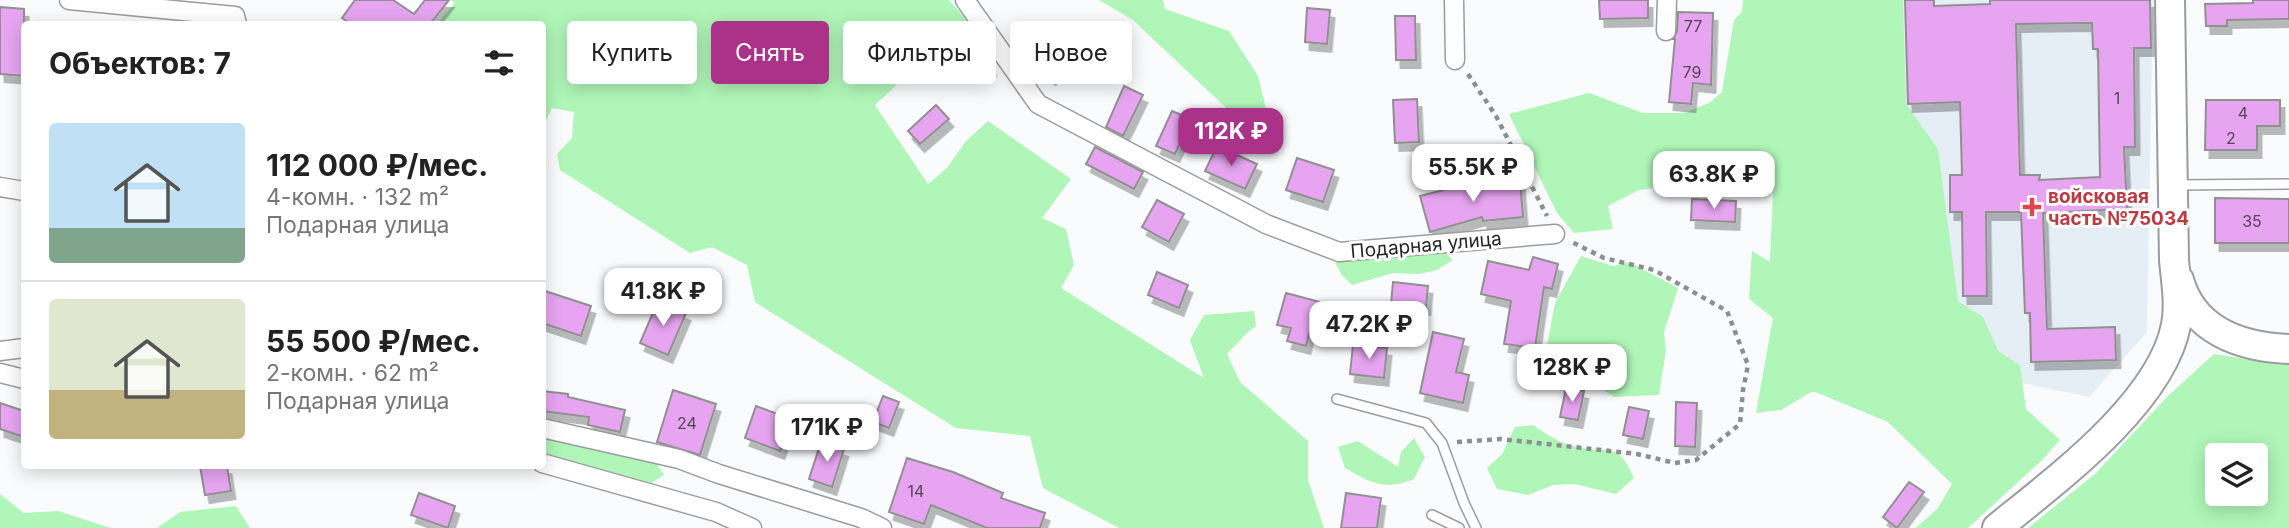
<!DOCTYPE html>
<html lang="ru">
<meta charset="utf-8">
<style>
:root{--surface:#fff;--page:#f6f6f6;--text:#222;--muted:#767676;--line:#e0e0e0;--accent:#aa3288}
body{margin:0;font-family:Inter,sans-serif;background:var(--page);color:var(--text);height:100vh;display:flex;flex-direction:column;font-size:26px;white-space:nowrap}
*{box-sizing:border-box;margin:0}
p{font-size:23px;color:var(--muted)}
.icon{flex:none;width:38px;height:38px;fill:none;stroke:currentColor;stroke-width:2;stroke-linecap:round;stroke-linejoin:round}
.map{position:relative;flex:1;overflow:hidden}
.drawer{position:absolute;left:21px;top:21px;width:525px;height:448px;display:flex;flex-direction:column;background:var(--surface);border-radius:7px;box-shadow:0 4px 18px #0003}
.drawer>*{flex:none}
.hud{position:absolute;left:567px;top:21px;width:665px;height:63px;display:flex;gap:14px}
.controls{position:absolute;left:2205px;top:443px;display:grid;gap:14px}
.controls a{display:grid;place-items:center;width:63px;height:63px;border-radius:7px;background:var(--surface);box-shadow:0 4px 18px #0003;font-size:35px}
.price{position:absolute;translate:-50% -60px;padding:0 16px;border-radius:14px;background:#fff;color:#222;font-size:23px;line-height:46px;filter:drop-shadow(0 2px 4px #0008)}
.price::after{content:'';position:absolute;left:50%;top:42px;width:21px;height:16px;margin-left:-10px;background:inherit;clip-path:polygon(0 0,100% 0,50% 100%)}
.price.active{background:var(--accent);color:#fff}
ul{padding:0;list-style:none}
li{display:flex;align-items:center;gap:21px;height:175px;padding:0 28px}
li+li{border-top:2px solid var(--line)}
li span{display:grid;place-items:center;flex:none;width:196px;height:140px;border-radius:7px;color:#555}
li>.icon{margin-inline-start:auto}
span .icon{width:84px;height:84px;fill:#fffc;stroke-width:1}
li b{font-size:30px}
h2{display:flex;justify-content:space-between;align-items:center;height:84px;padding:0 28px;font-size:30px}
.pill{padding:0 24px;border-radius:7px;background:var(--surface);box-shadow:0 4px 18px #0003;font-size:24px;line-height:63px}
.pill.active{background:var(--accent);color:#fff}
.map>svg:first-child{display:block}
</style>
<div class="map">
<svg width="2289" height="528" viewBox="0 0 2289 528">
<defs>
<filter id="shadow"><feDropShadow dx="4.5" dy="8" stdDeviation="0" flood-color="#0004"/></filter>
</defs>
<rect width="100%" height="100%" fill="#fafbfd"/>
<!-- built -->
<path fill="#e6eef5" d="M1900 0H2153L2147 332 2089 397 1950 368 1904 109Z"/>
<!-- green -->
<path fill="#b0f6b8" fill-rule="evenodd" d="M451 0H949L972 26 998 77H965L920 63 875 105 928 184 947 168 966 141 988 121 1071 179 1042 218 1066 229 1074 265 1061 288 1204 378 1190 340 1204 315 1254 311 1256 326 1248 332 1227 354 1240 382 1308 441V480L1324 528H1119L1043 488 1030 436 956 428 755 302 747 265 712 247 690 253 560 170 557 154 572 138 574 112 552 108 543 127 542 24H437L455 3Z
M1099 0H1163L1165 9 1229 31 1258 76 1269 121H1240L1133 20Z
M1743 0H1903L1906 104 1938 149 1958 301 1983 317 1998 351 2020 365 2026 409 2060 440 2042 460 1968 528H1916L1938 508 1952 484 1888 422 1813 391 1781 410 1756 413 1773 318 1749 299 1752 251 1770 262 1774 169 1757 176 1639 190 1608 206 1613 229 1574 233 1557 213 1509 114 1589 93 1643 113H1684L1709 103 1722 92 1734 20 1742 12Z
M1445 252 1453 260 1437 270 1419 274 1393 273 1352 285 1342 275 1335 263 1356 255 1377 258 1402 257Z
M1581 256 1613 266 1629 262 1678 288 1664 332 1666 350 1659 395 1614 397 1591 382 1555 376 1527 381V364L1546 351 1555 303Z
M2214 354 2265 362H2289V528H2028L2095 474 2167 397ZM2217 455H2256V494H2217Z
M1533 425C1547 435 1560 443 1577 447 1609 454 1618 440 1634 478L1616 494 1575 484 1553 485 1528 495 1497 489 1487 468 1502 454 1515 427Z
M542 434 657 464 664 475 651 483 543 453Z
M1414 438 1425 457 1414 479C1385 491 1371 483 1345 468L1338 447 1358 441 1398 467 1401 452Z
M0 494 24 513 58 511 111 528H0Z
M236 506 250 528H157L180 512Z"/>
<!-- building -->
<path fill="#e7a5f1" stroke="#919091" stroke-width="2" fill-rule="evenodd" filter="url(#shadow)" d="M355 0H393L414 14 425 0H449L430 24H351L342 18Z
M1599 0H1648V18L1600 19Z
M1905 0H1934V6L1990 4V0H2150L2151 48H2134L2135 147H2124L2127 209 2043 213 2047 329 2115 327 2116 360 2031 362 2030 313H2025L2021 212H1986L1987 296H1963L1962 212H1950V175H1962L1960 102 1908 104ZM2092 23 2093 49H2098L2100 177 2039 180 2040 175H2020L2016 24Z
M2253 0H2289V19L2227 20V26H2206L2205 4 2253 3Z
M0 7 24 9V76L0 74Z
M1307 8 1330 10 1327 44 1305 42Z
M1678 12 1713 13 1711 85 1693 83 1691 104 1669 102 1675 39H1673L1677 31Z
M1395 16H1415L1416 60H1396Z
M1032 37 1063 60 1051 77 1020 53Z
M1124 86 1143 95 1123 136 1106 127Z
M1417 99 1419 142 1395 143 1393 100Z
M2206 100H2280V126H2257V150H2205Z
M936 105 949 119 920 144 908 131Z
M1172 111 1191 119 1175 154 1156 146Z
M1217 146 1257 164 1245 189 1205 171Z
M1095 147 1143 172 1134 189 1086 164Z
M1297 158 1334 170 1323 202 1286 190Z
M1520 179 1523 217 1483 221 1482 217 1430 232 1420 196 1463 185Z
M2215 198 2289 199V243H2215Z
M1692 199 1736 201 1735 222 1691 220Z
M1157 200 1184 214 1169 242 1142 227Z
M1533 257 1558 264 1552 289 1544 287 1535 348 1504 344 1511 301 1481 294 1488 261 1529 270Z
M1157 272 1188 285 1179 308 1148 295Z
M1393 282 1428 286 1426 307 1391 304Z
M542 290 591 306 581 336 542 323Z
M1286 293 1331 305 1322 337 1309 333 1306 346 1287 341 1291 328 1277 325Z
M658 301 686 313 668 355 640 343Z
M1433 332 1464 339 1456 372 1469 375 1463 403 1420 393Z
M1353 345 1387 348 1384 378 1350 374Z
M1566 388 1584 391 1578 420 1560 417Z
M673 390 716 404 700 455 657 442Z
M542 391 568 394V397L625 410 620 432 588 425 589 417 542 411Z
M883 396 899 402 889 428 873 422Z
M1676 402 1697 403 1695 447 1675 446Z
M0 403 24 411V437L0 429Z
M756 406 791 419 780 451 745 438Z
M1629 407 1649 411 1643 439 1623 435Z
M821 442 844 449 832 487 809 479Z
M907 458 953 472 1003 493 1001 498 1045 513 1040 528H987L931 505 924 524 889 512Z
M200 466H227L231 491 205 495Z
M1909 482 1924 492 1897 528 1883 517Z
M419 493 455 506 448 528 411 515Z
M1346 493 1381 498 1377 528H1341Z"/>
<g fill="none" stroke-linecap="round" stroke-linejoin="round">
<!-- lane casing -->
<g stroke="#9a9c9d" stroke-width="12">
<path id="lane" d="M2178 185 2289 184
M1337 399 1426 423 1442 443 1464 503 1476 528
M1432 515 1459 528"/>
</g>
<!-- street casing -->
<g stroke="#9a9c9d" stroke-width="21">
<path id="street" d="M69 0 235 16 237 24
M965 0 1038 104 1266 224 1339 252 1555 234
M1454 0 1455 60
M1666 31 1667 0
M0 187 24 191
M0 351 24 348
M0 373 24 379
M542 428 679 459 719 474 861 518 882 528
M542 463 716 512 752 528"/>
</g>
<!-- primary casing -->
<g stroke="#9a9c9d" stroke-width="32">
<path id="primary" d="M2179 280C2193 331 2241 347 2289 349
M1997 528C2056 480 2161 403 2176 325 2180 304 2176 282 2174 260L2170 0"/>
</g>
<!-- path -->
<path stroke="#8d8e8f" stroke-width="4.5" stroke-dasharray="5 5" stroke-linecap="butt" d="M1468 74 1496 116 1547 216
M1457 442 1501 439 1637 454 1675 463 1696 460 1740 424 1743 390 1748 365 1727 311 1654 270 1604 258 1570 241"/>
<!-- lane -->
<use href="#lane" stroke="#fff" stroke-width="9"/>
<!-- street -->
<use href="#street" stroke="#fff" stroke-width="18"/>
<!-- primary -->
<use href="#primary" stroke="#fff" stroke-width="28"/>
</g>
<!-- markers -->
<path fill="#e0444e" stroke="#fff" stroke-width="2.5" d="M2028.5 196.5h7v7h7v7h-7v7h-7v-7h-7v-7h7z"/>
<g text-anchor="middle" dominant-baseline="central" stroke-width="6" stroke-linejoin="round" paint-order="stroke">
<!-- number labels -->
<g font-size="16" fill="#554558">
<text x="1693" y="26">77</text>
<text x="1692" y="72">79</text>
<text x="2117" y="98">1</text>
<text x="2243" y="113">4</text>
<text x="2231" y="138">2</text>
<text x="2252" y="221">35</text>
<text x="687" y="423">24</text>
<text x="916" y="491">14</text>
</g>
<!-- health labels -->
<g font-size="19" font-weight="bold" fill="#be3a42" stroke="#fff" text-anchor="start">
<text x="2048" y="196">войсковая<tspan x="2048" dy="22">часть №75034</tspan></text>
</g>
<!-- street labels -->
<g font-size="19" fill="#242525" stroke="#fff">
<text transform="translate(1426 245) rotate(-5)">Подарная улица</text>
</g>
</g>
</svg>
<div class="controls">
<a><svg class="icon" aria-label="layers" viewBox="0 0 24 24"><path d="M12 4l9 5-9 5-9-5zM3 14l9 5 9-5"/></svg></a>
</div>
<b class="price active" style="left:1231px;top:168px">112K ₽</b>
<b class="price" style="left:1473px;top:204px">55.5K ₽</b>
<b class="price" style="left:1714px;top:211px">63.8K ₽</b>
<b class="price" style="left:663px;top:328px">41.8K ₽</b>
<b class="price" style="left:1369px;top:361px">47.2K ₽</b>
<b class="price" style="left:1572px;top:404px">128K ₽</b>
<b class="price" style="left:827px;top:464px">171K ₽</b>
<div class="hud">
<a class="pill">Купить</a>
<a class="pill active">Снять</a>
<a class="pill">Фильтры</a>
<a class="pill">Новое</a>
</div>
<section class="drawer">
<h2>Объектов: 7<svg class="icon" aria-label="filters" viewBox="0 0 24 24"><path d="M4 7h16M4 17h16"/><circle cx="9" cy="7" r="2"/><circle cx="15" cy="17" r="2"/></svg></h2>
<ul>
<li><span style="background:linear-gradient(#bfe0f5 75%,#7fa58c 0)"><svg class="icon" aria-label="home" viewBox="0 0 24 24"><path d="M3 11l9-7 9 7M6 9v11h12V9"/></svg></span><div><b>112 000 ₽/мес.</b><p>4-комн. · 132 m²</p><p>Подарная улица</p></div></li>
<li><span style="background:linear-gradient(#dfe7d0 65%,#c2b280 0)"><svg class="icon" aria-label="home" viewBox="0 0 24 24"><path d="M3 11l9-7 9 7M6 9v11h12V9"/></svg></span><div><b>55 500 ₽/мес.</b><p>2-комн. · 62 m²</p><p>Подарная улица</p></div></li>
</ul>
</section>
</div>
